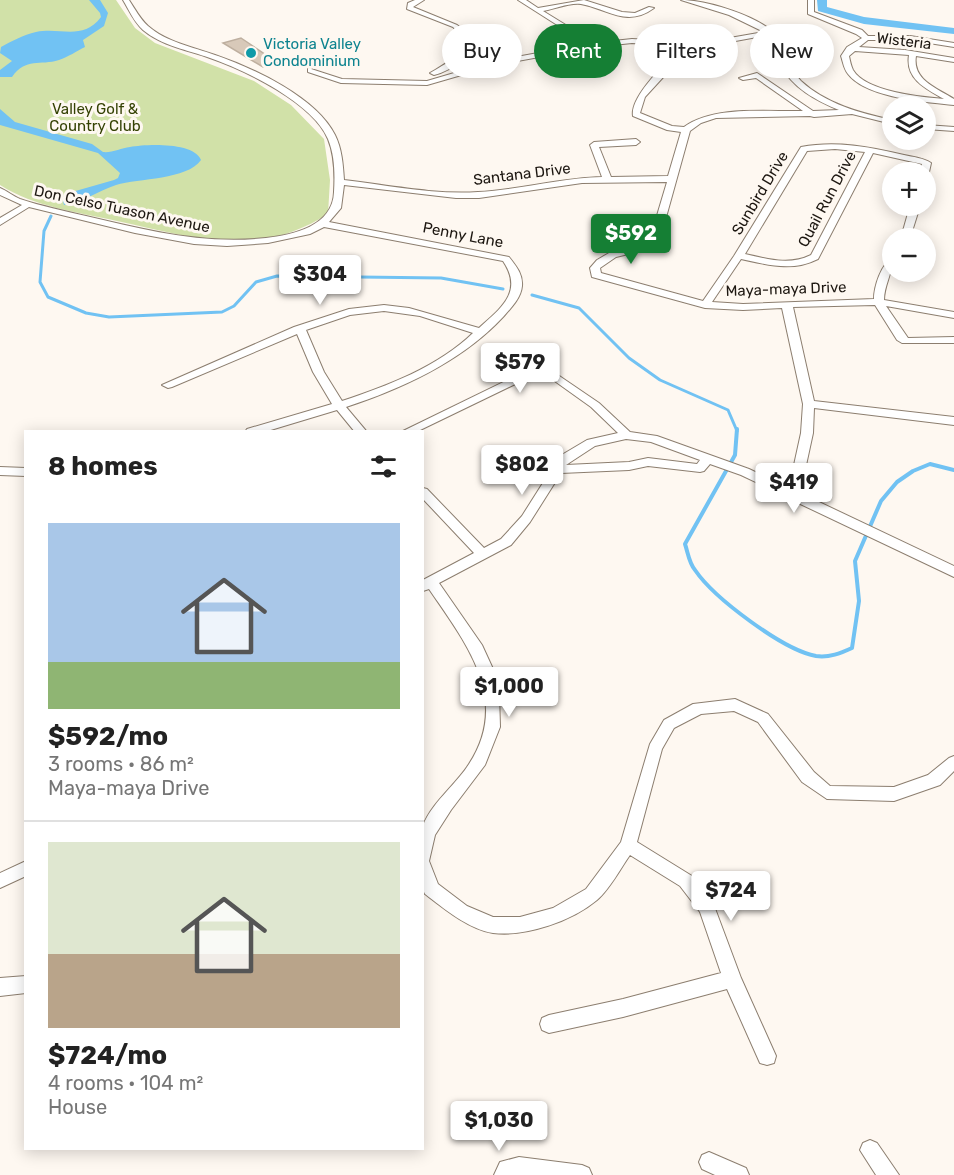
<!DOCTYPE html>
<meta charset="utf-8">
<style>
:root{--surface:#fff;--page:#f2f2f2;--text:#222;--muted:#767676;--line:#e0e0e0;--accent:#157f34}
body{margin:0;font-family:Rubik,sans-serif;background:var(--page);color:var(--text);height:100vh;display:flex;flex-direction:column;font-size:22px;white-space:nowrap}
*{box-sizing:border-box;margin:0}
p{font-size:20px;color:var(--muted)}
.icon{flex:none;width:33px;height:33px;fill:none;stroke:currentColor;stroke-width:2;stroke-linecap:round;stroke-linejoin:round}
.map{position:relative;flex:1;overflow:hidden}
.side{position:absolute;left:24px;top:430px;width:400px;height:720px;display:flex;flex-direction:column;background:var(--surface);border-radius:0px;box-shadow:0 3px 15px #0003}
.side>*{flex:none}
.hud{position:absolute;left:442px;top:24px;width:422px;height:54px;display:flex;gap:12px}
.controls{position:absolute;left:882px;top:96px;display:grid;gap:12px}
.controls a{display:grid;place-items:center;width:54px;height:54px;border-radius:50%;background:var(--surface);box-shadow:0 3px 15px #0003;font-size:30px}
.price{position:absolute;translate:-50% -51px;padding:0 14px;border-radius:6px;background:#fff;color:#222;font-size:20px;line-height:39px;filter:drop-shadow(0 2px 3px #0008)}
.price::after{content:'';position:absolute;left:50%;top:36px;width:18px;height:14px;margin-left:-9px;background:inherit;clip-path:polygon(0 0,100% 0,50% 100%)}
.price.current{background:var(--accent);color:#fff}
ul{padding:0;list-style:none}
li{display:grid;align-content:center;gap:12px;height:318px;padding:0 24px}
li+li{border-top:2px solid var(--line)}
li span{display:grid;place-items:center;height:186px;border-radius:0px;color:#555}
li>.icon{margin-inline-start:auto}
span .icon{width:108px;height:108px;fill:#fffc;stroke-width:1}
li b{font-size:26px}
h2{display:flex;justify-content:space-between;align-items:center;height:72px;padding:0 24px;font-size:26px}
.pill{padding:0 21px;border-radius:27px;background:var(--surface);box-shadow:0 3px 15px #0003;font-size:21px;line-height:54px}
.pill.current{background:var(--accent);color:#fff}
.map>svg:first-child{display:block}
</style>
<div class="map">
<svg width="954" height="1175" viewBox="0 0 954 1175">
<rect width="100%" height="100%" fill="#fef8f1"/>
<!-- green -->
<path fill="#d1e1a8" d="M0 0H116L135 28 155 43 254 81 291 105 324 139 330 180 328 214C304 229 276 240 247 241 203 243 160 230 117 221 77 212 35 207 0 185Z"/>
<!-- water -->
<path fill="#71c2f3" d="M89 0H100L108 13 104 26 83 40 85 47C77 51 68 57 59 60 40 66 26 57 12 77H0V70L12 61 0 53 1 47C12 41 23 35 36 32 61 27 83 41 101 17L100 13Z
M0 109 15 122 92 144 103 152C112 153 121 148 130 147 147 144 194 142 201 160 187 180 139 178 116 185 98 191 83 202 64 205L62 198 65 194 114 180 118 178 120 173 98 153 0 125Z"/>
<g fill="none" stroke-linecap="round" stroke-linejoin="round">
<!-- stream-far1 -->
<path stroke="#71c2f3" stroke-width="3" d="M51 216 44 231 40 282 48 297 86 313 109 317 222 312 234 306 256 282 277 276 441 278 503 289
M532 295 579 308 629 358 660 380 728 410 737 431"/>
<!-- stream -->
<path stroke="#71c2f3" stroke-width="4" d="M737 429 735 455 685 544C688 553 689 563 695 570 714 598 783 650 816 656 829 658 841 653 852 648L859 601 855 561 881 501 897 482 913 471 930 464 954 470"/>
<!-- river -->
<path fill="#71c2f3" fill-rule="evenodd" d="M817 0H827V7L864 17 954 28V34L864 24 818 11Z"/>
</g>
<!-- building -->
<path fill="#d8c9b9" stroke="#beaf9f" stroke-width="1.5" d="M241 38 278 63 263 67 223 43Z"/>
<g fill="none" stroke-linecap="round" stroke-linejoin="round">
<!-- minor casing -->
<g stroke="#8c7e6f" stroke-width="2">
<path id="minor" d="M123 0H129C135 9 140 19 148 26 166 42 193 47 215 55 253 68 316 97 335 135 342 149 343 165 344 180 387 185 434 195 478 192 519 190 560 178 602 177L590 145 594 142 636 139 640 142 636 145 599 147 611 177 668 176 681 132 667 130 633 116C630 99 659 69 672 58 677 53 686 50 692 47L632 43 594 47 496 65 427 85 341 83 308 72V68L342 79 427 81 495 61 587 44 518 0H526L538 8 584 0 622 12 635 13 649 7 654 8C627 28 608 9 581 4 571 2 554 9 543 11L595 43 632 39 701 43 764 32 729 15 681 0C705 0 762 16 777 37 787 51 788 68 801 81 826 104 860 113 892 120V124L852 114 814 117 810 116 716 118 701 123 690 131 660 239 653 248 616 257 600 268 601 273 703 301 734 256 801 147C836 140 871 147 904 155 913 157 924 158 931 163L929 172 926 174V172H921L922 164 873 153 818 259C792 272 769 265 741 259L712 302 743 304 874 299C874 287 881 264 892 259 893 273 884 285 884 300L954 312V318L886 306 908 338 954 337V343H902L897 340 875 305 793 307 814 401 954 417V425L814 408 813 433 800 493 954 566V577L794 501 789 500 787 497 741 475 710 464 704 471 700 472 648 466 629 470 561 473 530 522 511 545 439 583 482 645 493 669 499 693 500 727 485 765 451 810 435 835 429 861 438 884 467 906 493 917H520L553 908 586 889 621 842 650 744 664 720 693 704 735 699 768 714 814 772 830 786 894 787 928 775 949 758 954 756V771L940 785 894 801 827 799 802 782 758 722 734 711 701 714 674 728 662 749 637 842 692 876 713 903 741 978 776 1056 774 1063 767 1065 760 1063 727 989 623 1017 549 1033 542 1030 540 1024 542 1018 549 1015 623 999 721 973 700 912 680 886 630 855C620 869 610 889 597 900 572 921 526 937 493 933 470 930 443 908 425 894L423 890C423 877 420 836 423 826 430 805 455 785 467 767 513 701 466 643 429 589L423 591V580L474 553 423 499V488L427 489 484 548 501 539 522 516 560 456 587 440 618 433 591 407 549 377 534 375 416 432H401L528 370 552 371 599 403 630 432 657 436 749 469 789 488 801 433 803 404 782 308 743 310 705 308 592 277 590 268 597 260 609 253 647 244 650 239 667 182 582 183 479 198H456L344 185 341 208 329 222 509 257C516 266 523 274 522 286 521 298 511 308 503 317 462 361 404 388 346 407L367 432H355L337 410 264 432H245L247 429 332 404 313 372 297 334 172 387 168 388 162 385 294 327 349 309 384 305 409 308 479 328C501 308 524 292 503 261L324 227 310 234 268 243 227 246 194 244 135 233 29 207 0 225V218L22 205 0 195V188C7 191 13 196 20 199 41 206 64 211 86 216 145 230 204 245 266 238 293 235 333 226 334 192 335 175 335 156 328 139 313 103 245 70 210 58 188 50 162 46 143 30 134 22 129 10 123 0ZM768 35C776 44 777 55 781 65 792 88 817 101 839 110L813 111 757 73 739 78 743 80 756 78 803 111C767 112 714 105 684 127L672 126 640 113 645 97 678 61 703 47ZM835 149 865 152 811 255C789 266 768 259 745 254L807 151ZM384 311 420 316 473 333C438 367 387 386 342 401L324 372 306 330 350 315ZM626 439 651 442 700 460 697 464 648 458 629 462 566 465 595 446Z
M415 0H424L413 7 457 25 470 35C468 57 454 70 434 75L430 73C447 63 460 58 462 36L453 27 407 9 408 3Z
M808 0H814V12L862 30 868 36H910L954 43V47L910 40H868L859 47 905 50 954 58V62L916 56C912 80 937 88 954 99V105C926 102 866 98 848 74 844 69 843 62 841 56L847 47 862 38 856 34 808 14ZM855 51 909 55C905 79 926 89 944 99 921 97 866 92 853 70 851 66 850 61 849 56Z
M926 125 954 127V131L926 129Z
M910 206H920L910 238H901Z
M0 467 26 468V476L0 475Z
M26 861V876L0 888V873Z
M26 976V993L0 996V978Z
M870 1140 877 1143 899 1175H876L860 1150 863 1143Z
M709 1152 746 1168 749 1175H715L702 1169 699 1162 702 1155Z
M519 1157 582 1165 589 1168 592 1175H494L500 1162Z"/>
</g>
<!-- minor -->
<use href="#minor" fill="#fff" fill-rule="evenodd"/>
</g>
<!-- markers -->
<circle fill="#0f9aa8" stroke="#fef8f1" stroke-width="2" cx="251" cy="53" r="6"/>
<g text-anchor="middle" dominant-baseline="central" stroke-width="6" stroke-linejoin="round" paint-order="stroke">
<!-- far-street labels -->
<g font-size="15" fill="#1d1711" stroke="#fef8f1">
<text transform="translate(904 41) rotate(7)">Wisteria</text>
<text transform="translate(522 174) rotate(-7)">Santana Drive</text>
<text transform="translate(760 193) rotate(-59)">Sunbird Drive</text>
<text transform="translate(827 199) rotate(-62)">Quail Run Drive</text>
<text transform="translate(122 209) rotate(12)">Don Celso Tuason Avenue</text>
<text transform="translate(463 235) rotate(11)">Penny Lane</text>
<text transform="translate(786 289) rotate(-2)">Maya-maya Drive</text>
</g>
<!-- far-culture labels -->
<g font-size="15" fill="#0d838f" stroke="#fef8f1" text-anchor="start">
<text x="263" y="44">Victoria Valley<tspan x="263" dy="17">Condominium</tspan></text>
</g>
<!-- far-park labels -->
<g font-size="15" fill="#354204" stroke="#fef8f1">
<text x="95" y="109">Valley Golf &amp;<tspan x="95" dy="17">Country Club</tspan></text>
</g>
</g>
</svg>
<div class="controls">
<a><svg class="icon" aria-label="layers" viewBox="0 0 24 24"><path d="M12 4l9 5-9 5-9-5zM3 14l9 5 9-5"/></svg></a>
<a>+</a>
<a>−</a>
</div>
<b class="price current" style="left:631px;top:265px">$592</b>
<b class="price" style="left:320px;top:306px">$304</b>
<b class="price" style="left:520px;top:394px">$579</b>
<b class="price" style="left:522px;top:496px">$802</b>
<b class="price" style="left:794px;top:514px">$419</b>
<b class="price" style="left:509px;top:718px">$1,000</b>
<b class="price" style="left:731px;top:922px">$724</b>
<b class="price" style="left:499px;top:1152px">$1,030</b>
<div class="hud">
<a class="pill">Buy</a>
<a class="pill current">Rent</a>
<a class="pill">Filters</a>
<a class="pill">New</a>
</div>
<section class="side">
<h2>8 homes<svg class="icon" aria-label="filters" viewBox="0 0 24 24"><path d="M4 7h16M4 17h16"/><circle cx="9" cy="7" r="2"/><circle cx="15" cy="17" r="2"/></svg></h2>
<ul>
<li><span style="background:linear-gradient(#a9c7e8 75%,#8fb573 0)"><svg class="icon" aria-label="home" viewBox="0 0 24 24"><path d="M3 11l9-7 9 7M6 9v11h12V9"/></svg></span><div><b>$592/mo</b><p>3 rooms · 86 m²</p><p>Maya-maya Drive</p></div></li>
<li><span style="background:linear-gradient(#dfe7d0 60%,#b9a48a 0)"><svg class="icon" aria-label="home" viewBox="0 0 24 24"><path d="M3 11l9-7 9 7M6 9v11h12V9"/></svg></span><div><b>$724/mo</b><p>4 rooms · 104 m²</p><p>House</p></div></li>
</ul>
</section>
</div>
